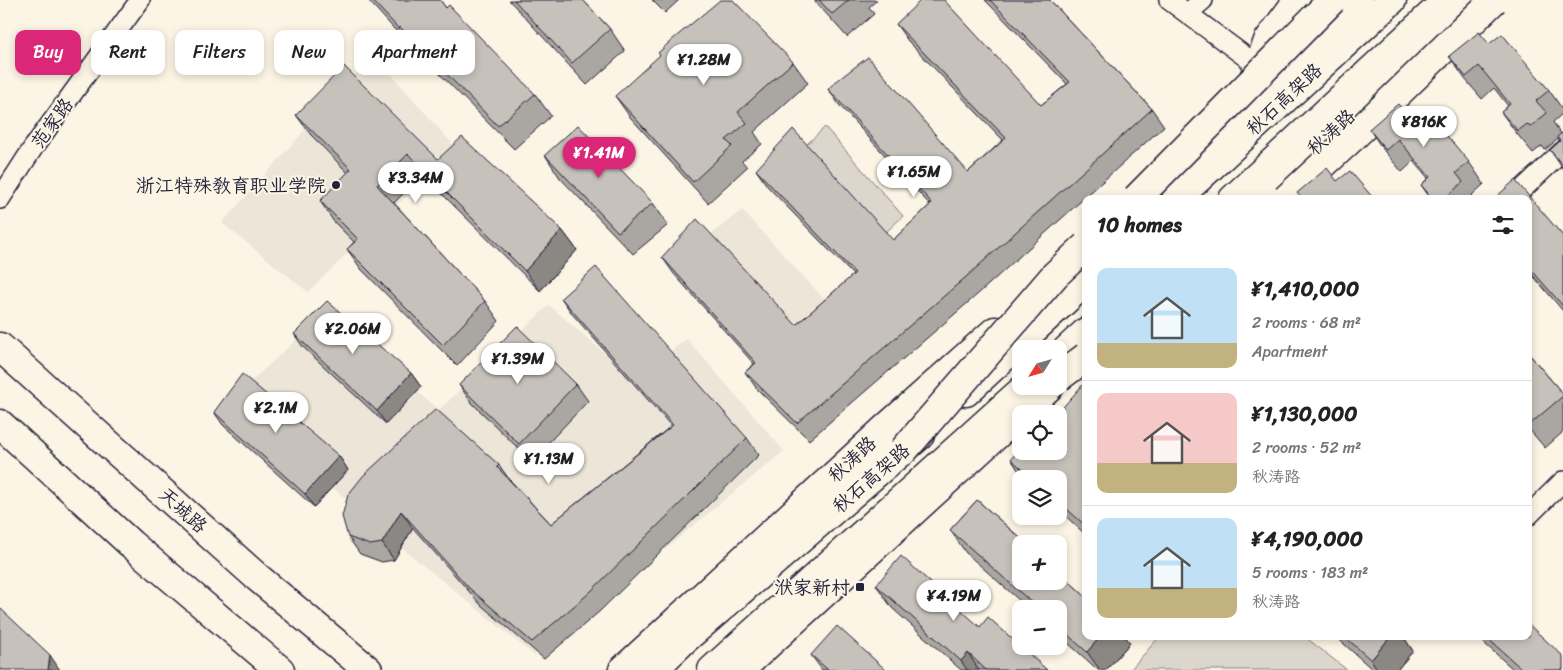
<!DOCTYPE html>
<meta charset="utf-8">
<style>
:root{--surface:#fff;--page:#f6f6f6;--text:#222;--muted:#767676;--line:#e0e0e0;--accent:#db2777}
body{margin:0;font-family:Sriracha,"LXGW WenKai TC",sans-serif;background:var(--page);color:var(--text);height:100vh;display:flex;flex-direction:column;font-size:19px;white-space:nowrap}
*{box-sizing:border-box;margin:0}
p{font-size:16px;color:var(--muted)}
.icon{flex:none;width:28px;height:28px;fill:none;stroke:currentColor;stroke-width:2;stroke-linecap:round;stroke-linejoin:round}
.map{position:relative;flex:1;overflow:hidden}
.details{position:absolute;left:1082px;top:195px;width:450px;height:445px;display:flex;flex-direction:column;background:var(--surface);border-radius:10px;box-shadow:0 2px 8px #0003}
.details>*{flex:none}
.top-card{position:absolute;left:15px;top:30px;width:475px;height:45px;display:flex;gap:10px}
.needle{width:32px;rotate:233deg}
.controls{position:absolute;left:1012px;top:340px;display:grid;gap:10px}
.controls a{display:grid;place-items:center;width:55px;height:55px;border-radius:10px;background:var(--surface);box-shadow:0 2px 8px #0003;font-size:25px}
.price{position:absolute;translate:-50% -42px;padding:0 11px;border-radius:18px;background:#fff;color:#222;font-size:16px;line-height:32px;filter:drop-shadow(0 1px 2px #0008)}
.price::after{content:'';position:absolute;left:50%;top:30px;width:15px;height:11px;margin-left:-8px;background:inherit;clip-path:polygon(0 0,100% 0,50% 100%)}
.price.current{background:var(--accent);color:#fff}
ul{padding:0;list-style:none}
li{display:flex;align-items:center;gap:15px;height:125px;padding:0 15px}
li+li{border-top:1px solid var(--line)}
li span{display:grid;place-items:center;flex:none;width:140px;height:100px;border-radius:10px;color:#555}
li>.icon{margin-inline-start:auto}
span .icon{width:60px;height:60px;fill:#fffc;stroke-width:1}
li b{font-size:21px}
h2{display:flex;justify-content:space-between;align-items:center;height:60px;padding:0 15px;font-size:21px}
.chip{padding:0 18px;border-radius:10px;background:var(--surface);box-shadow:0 2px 8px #0003;font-size:18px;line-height:45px}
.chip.current{background:var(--accent);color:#fff}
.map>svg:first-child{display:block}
</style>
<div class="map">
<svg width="1563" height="670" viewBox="0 0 1563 670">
<rect width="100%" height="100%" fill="#fcf5e5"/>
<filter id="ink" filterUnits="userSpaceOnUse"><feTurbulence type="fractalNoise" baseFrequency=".02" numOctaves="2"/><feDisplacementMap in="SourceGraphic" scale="10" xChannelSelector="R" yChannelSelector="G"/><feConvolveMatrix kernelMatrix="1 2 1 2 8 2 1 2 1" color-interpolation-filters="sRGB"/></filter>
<g filter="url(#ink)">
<!-- built -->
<path fill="#ece5d8" d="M373 54 456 148 308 292 222 223Z
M742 210 839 315 808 342 709 236Z
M549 305 633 378 687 339 784 451 535 656 402 548 377 556 350 543 347 519 351 503 228 402 323 316 439 410Z"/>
<!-- park -->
<path fill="#dcd6cc" stroke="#7f7c84" d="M825 127 903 216 884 234 805 146Z
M1160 636H1304L1347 670H1130Z"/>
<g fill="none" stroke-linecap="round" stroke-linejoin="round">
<!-- street casing -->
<g stroke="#22223b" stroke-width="22">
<path id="street" d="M1169 0 1258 66
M1188 13 1203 0
M0 199 33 148 140 0
M1512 199 1563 151
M1529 515 1563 481"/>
</g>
<!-- primary casing -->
<g stroke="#22223b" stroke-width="31">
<path id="primary" d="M1252 83 1268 41 1298 0
M1183 167 1232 124 1358 0
M1256 199 1322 141 1469 0
M0 347 257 577 368 670
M0 424 131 544 280 670
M623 670 888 426 995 331
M740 670 1050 386"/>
</g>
<!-- highway casing -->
<g stroke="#22223b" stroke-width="31">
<path id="highway" d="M1176 199 1392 0
M1233 199 1447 0
M1059 357 1086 332
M966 392 1086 281
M653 670 684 640 920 435
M712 670 1027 386"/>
</g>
<!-- street -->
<use href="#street" stroke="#fcf5e5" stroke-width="19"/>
<!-- primary -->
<use href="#primary" stroke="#fcf5e5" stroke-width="28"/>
<!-- highway -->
<use href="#highway" stroke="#fcf5e5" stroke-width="28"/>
<!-- highway-bridge casing -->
<g stroke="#22223b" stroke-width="31" stroke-linecap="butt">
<path id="highway-bridge" d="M1136 199 1332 0
M1286 199 1354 136 1494 0
M1059 377 1086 357
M903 451 1055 275 1086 246"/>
</g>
<!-- highway-bridge -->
<use href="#highway-bridge" stroke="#fcf5e5" stroke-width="28"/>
</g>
<!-- wall -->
<path fill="#aaa6a1" stroke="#22223b" d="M368 0H440L446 8 535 94 551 116 514 149 416 50 414 51Z
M509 0H583L610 29 625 51 587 85Z
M652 0H679L665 13Z
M814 0H877L869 7 874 14 847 37Z
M985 0H1050L1152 109 1164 126 978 294 809 440 757 389 745 372 754 364 674 274 662 257 796 325 853 275 768 187 756 170 893 240 930 205 840 106 828 89 968 172 1003 140 908 41 896 24 1041 105 1067 84Z
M1489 44 1549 90 1563 110V113L1553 122 1561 134 1563 132V169L1550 150 1560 142 1558 139 1545 150 1542 146 1533 153 1517 134 1501 112 1508 106 1494 88 1482 99 1465 79 1449 56Z
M793 62 808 83 754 132 762 144 742 161 747 167 708 203 630 117 615 96Z
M296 115 438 159 562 230 577 250 540 291 422 174 394 203 485 301 499 321 457 366 361 269 347 249 354 242 334 222 320 201 348 173 311 135Z
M1369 129 1469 162 1484 184 1472 195 1475 199H1431L1421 185 1428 178 1414 161 1402 172 1385 152Z
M545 155 653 203 668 225 633 254 560 178Z
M1529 199 1563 236V311L1529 271Z
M561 298 747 438 759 455 600 611 544 659 481 605 413 528 394 560 382 562 360 554 348 537 499 465 509 479 551 524 671 426 573 315Z
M294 334 411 373 421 387 386 424 303 347Z
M1529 354 1563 394V432L1545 448 1529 429Z
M1086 381V535L1059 510V479H1024L1011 459 1059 451Z
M576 384 588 401 531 461 471 402 459 385Z
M214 412 339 456 348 470 314 507 223 425Z
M977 500 1027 544H1021V581H1059V572L1086 597V636H1125L1130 643 1106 670H1098L1059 635V609H1029L966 553 950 530Z
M876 585 980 627 1047 670H961L892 608Z
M1335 636H1403L1413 651 1397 670H1373Z
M1480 636H1485L1563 670H1514L1485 644Z
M811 655 886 670H822Z"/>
<!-- shaded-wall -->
<path fill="#8b8783" stroke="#22223b" d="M562 230 577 250 540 291 525 271Z
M411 373 421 387 386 424 377 411Z
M339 456 348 470 314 507 305 494Z
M401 511 413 528 394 560 382 543Z
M1101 636H1125L1130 643 1106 670H1100L1087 652Z
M1391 636H1403L1413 651 1397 670H1378L1371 660Z
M968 653 979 670H967L961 661Z
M50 655 60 670H48Z"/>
<!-- building -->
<path fill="#c6c1bb" stroke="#22223b" d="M372 0H440L446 8 449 5 535 94 498 126 400 27 399 29Z
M514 0H583L610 29 572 63Z
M720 0H733L793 62 738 112 747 123 726 140 732 146 693 182 615 96 660 55 658 53 672 40Z
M819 0H849L832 14Z
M921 0H944L1041 105 1070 82 990 0H1050L1152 109 966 277 797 423 745 372 756 363 662 257 697 219 796 325 855 273 756 170 793 129 893 240 932 203 828 89 834 83 868 57 968 172 1006 138 896 24Z
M1479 32 1489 44 1502 34 1549 90 1536 101 1547 113 1530 127 1527 124 1518 131 1501 112 1510 104 1479 66 1466 77 1449 56Z
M344 66 438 159 462 137 562 230 525 271 408 154 377 185 485 301 443 345 347 249 358 239 320 201 351 169 296 115Z
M1398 104 1409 117 1422 106 1469 162 1456 173 1463 182 1444 199H1433L1421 185 1430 177 1398 139 1386 150 1369 129Z
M578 125 653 203 618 232 545 155Z
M1563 132V166L1550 150 1560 141 1557 137Z
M1327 168 1337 181 1350 171 1374 199H1302L1297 193Z
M1515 180 1563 236V306L1529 267V199H1494Z
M596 267 747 438 588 594 532 642 469 588 401 511 382 543 370 545 348 537 342 516 348 495 363 476 436 409 499 465 497 467 551 524 673 425 561 298Z
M327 301 411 373 377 411 294 334Z
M517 326 576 384 519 444 459 385Z
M1529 354 1563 394V396L1529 425Z
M242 374 339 456 305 494 214 412Z
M1086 381V526L1059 502V479H1033L1011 459 1021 447V451H1059V414H1057Z
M977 500 1027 544H1021V581H1059V572L1086 597V636H1101L1087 652 1059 627V609H1039L950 530Z
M901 556 980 627 988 617 1047 670H986L968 653 961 661 876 585Z
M0 608 50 655 48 670H0Z
M1529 625 1563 656V670H1523L1485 636H1529Z
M837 626 886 670H828L811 655Z
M1344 636H1391L1371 660Z"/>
</g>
<!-- markers -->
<g fill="#22223b" stroke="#fcf5e5" stroke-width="2">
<circle cx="336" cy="185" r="5"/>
<rect x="855" y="582" width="10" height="10" rx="2.5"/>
</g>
<g text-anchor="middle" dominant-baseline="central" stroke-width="4" stroke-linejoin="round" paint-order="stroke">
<!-- street labels -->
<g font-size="19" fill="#22223b" stroke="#fcf5e5">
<text transform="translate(1284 99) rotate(-43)">秋石高架路</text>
<text transform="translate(52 123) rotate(-54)">范家路</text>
<text transform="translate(1331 132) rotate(-43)">秋涛路</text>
<text transform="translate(852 459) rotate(-43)">秋涛路</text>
<text transform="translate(871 478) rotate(-41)">秋石高架路</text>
<text transform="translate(183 510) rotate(42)">天城路</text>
</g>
<!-- poi labels -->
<g font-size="19" fill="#22223b" stroke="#fcf5e5" text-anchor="end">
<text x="326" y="185">浙江特殊教育职业学院</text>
<text x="850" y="587">洑家新村</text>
</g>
</g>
</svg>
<div class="controls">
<a><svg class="needle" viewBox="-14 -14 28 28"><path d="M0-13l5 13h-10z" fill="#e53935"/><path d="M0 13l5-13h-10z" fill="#767676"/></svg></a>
<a><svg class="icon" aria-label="locate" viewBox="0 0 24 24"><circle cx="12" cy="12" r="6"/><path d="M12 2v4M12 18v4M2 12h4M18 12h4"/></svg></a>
<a><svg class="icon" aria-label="layers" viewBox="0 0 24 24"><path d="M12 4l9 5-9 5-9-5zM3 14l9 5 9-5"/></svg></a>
<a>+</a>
<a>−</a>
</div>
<b class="price" style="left:704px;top:86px">¥1.28M</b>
<b class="price" style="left:1424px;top:148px">¥816K</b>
<b class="price current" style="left:599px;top:179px">¥1.41M</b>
<b class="price" style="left:914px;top:198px">¥1.65M</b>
<b class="price" style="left:416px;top:204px">¥3.34M</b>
<b class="price" style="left:353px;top:355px">¥2.06M</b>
<b class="price" style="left:518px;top:385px">¥1.39M</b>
<b class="price" style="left:276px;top:434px">¥2.1M</b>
<b class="price" style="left:549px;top:485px">¥1.13M</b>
<b class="price" style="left:954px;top:622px">¥4.19M</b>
<div class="top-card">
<a class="chip current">Buy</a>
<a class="chip">Rent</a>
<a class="chip">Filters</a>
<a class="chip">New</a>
<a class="chip">Apartment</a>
</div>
<section class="details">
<h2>10 homes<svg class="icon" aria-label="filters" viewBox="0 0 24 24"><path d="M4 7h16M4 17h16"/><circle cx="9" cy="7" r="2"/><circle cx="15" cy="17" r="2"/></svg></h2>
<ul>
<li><span style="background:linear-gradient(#bfe0f5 75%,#c2b280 0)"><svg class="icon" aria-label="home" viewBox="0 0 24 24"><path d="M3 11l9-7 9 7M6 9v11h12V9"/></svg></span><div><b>¥1,410,000</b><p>2 rooms · 68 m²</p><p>Apartment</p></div></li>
<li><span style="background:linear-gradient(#f6c9c9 70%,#c2b280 0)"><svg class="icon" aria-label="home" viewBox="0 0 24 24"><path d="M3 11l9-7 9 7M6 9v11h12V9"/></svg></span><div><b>¥1,130,000</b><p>2 rooms · 52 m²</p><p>秋涛路</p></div></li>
<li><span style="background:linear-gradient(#bfe0f5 70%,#c2b280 0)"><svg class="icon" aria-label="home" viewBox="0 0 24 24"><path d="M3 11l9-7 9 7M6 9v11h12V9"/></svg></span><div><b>¥4,190,000</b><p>5 rooms · 183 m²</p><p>秋涛路</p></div></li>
</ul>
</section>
</div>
